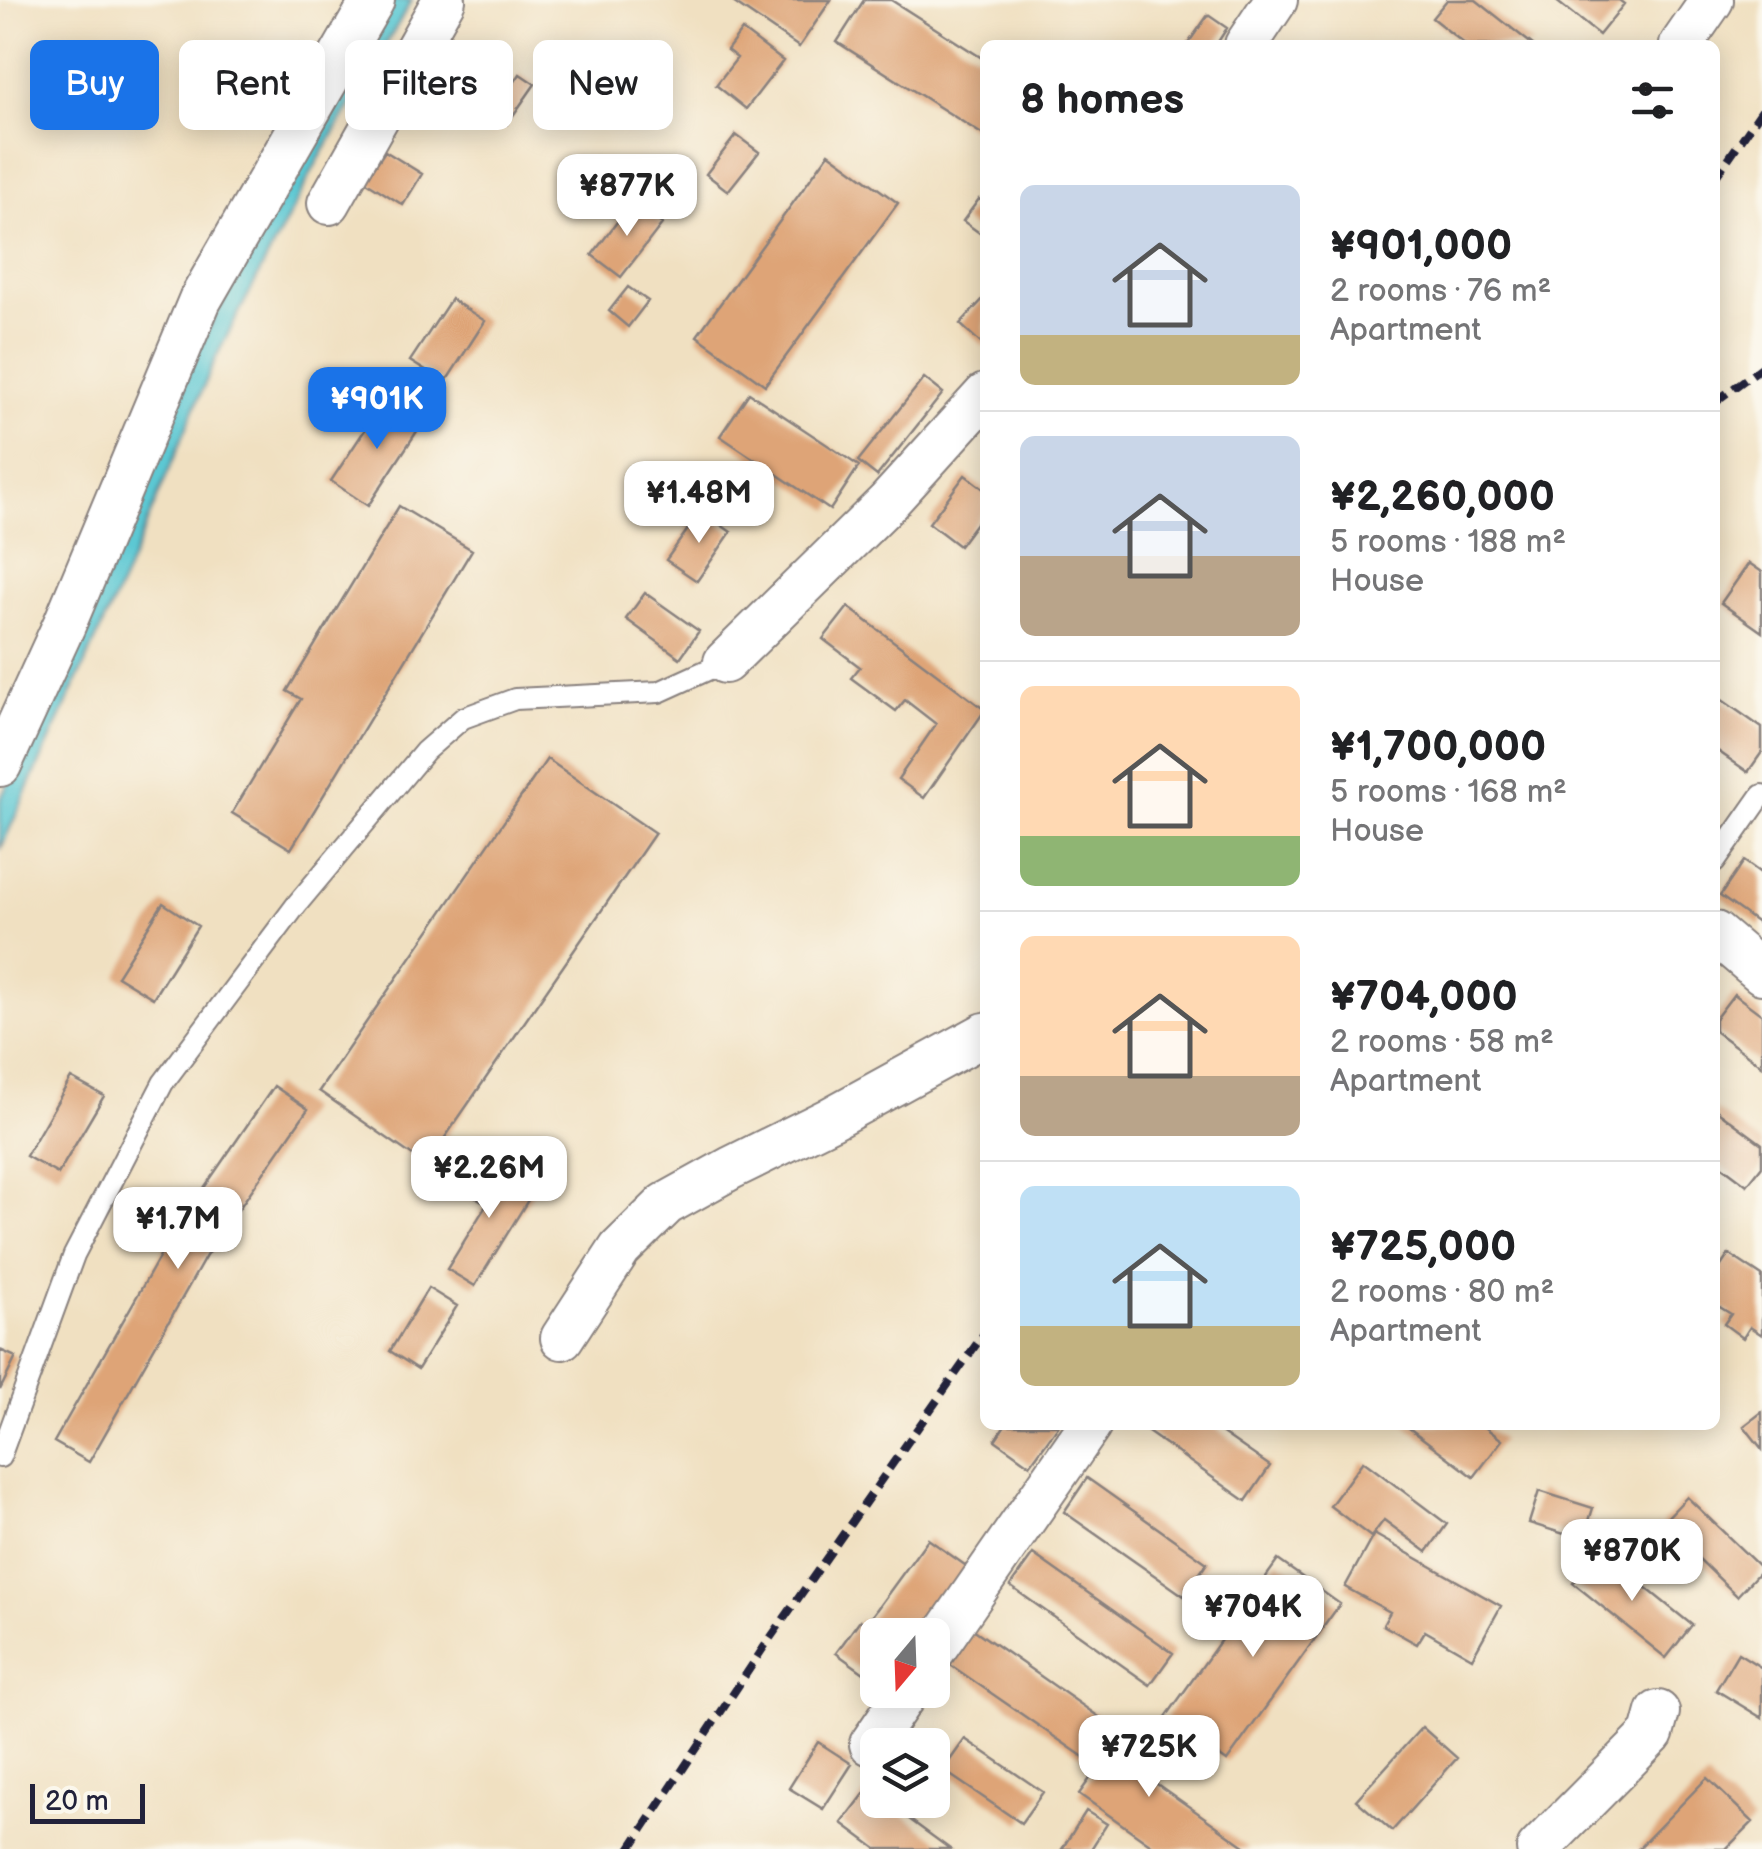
<!DOCTYPE html>
<meta charset="utf-8">
<style>
:root{--surface:#fff;--page:#f2f2f2;--text:#202124;--muted:#757577;--line:#e0e0e0;--accent:#1a73e8}
body{margin:0;font-family:"Balsamiq Sans",sans-serif;background:var(--page);color:var(--text);height:100vh;display:flex;flex-direction:column;font-size:38px;white-space:nowrap}
*{box-sizing:border-box;margin:0}
p{font-size:32px;color:var(--muted)}
.icon{flex:none;width:55px;height:55px;fill:none;stroke:currentColor;stroke-width:2;stroke-linecap:round;stroke-linejoin:round}
.map{position:relative;flex:1;overflow:hidden}
.sheet{position:absolute;left:980px;top:40px;width:740px;height:1390px;display:flex;flex-direction:column;background:var(--surface);border-radius:15px;box-shadow:0 5px 25px #0003}
.sheet>*{flex:none}
.top-card{position:absolute;left:30px;top:40px;width:800px;height:90px;display:flex;gap:20px}
.needle{width:65px;rotate:199deg}
.tools{position:absolute;left:860px;top:1618px;display:grid;gap:20px}
.tools a{display:grid;place-items:center;width:90px;height:90px;border-radius:15px;background:var(--surface);box-shadow:0 5px 25px #0003;font-size:50px}
.scale{position:absolute;left:30px;bottom:25px;width:115px;box-sizing:border-box;padding-left:10px;border:5px solid #22223b;border-top:0;font-size:28px;line-height:35px;white-space:nowrap;color:#22223b;-webkit-text-stroke:8px #fbf7ec;paint-order:stroke}
.price{position:absolute;translate:-50% -85px;padding:0 22px;border-radius:20px;background:#fff;color:#222;font-size:32px;line-height:65px;filter:drop-shadow(0 2px 5px #0008)}
.price::after{content:'';position:absolute;left:50%;top:60px;width:30px;height:22px;margin-left:-15px;background:inherit;clip-path:polygon(0 0,100% 0,50% 100%)}
.price.selected{background:var(--accent);color:#fff}
ul{padding:0;list-style:none}
li{display:flex;align-items:center;gap:30px;height:250px;padding:0 40px}
li+li{border-top:2px solid var(--line)}
li span{display:grid;place-items:center;flex:none;width:280px;height:200px;border-radius:15px;color:#555}
li>.icon{margin-inline-start:auto}
span .icon{width:120px;height:120px;fill:#fffc;stroke-width:1}
li b{font-size:42px}
h2{display:flex;justify-content:space-between;align-items:center;height:120px;padding:0 40px;font-size:42px}
.pill{padding:0 35px;border-radius:15px;background:var(--surface);box-shadow:0 5px 25px #0003;font-size:35px;line-height:90px}
.pill.selected{background:var(--accent);color:#fff}
.map>svg:first-child{display:block}
</style>
<div class="map">
<svg width="1762" height="1849" viewBox="0 0 1762 1849">
<rect width="100%" height="100%" fill="#fbf7ec"/>
<filter id="ink" filterUnits="userSpaceOnUse"><feTurbulence type="fractalNoise" baseFrequency=".01" numOctaves="2"/><feDisplacementMap in="SourceGraphic" scale="20" xChannelSelector="R" yChannelSelector="G"/><feConvolveMatrix kernelMatrix="1 2 1 2 8 2 1 2 1" color-interpolation-filters="sRGB"/></filter>
<filter id="wash" filterUnits="userSpaceOnUse"><feTurbulence type="fractalNoise" baseFrequency=".0048" numOctaves="4" result="noise"/><feDisplacementMap in="SourceGraphic" scale="40" xChannelSelector="R" yChannelSelector="G"/><feGaussianBlur stdDeviation="2.25" result="paint"/><feColorMatrix in="noise" values="0 0 0 0 0 0 0 0 0 0 0 0 0 0 0 0 0 1.4 0 .05"/><feComposite in="paint" operator="in"/></filter>
<g filter="url(#wash)">
<rect width="100%" height="100%" fill="#f0e0c1"/>
<!-- water -->
<path fill="#5cc8d3" stroke="#3f7587" stroke-width="2.5" d="M388 0H412L316 164 215 359 124 578 0 850V800L107 575 197 349Z"/>
<g id="blocks">
<!-- building -->
<path fill="#dea477" d="M730 0H831L799 47Z
M864 0H891L985 60V136L837 42Z
M1447 0H1476L1533 45H1466L1432 18Z
M1555 0H1619L1624 4 1599 35Z
M1208 15 1227 28 1216 45H1187Z
M742 30 783 61 746 109 716 85 737 58 727 50Z
M520 74 535 84 507 124 492 115Z
M736 135 759 152 728 191 706 174Z
M385 151 422 174 403 205 365 181Z
M829 153 898 203 765 385 697 336Z
M979 199 985 203V237L963 221Z
M633 201 662 224 621 277 592 255Z
M628 287 648 301 628 327 609 311Z
M985 297V347L960 324Z
M451 299 485 321 445 383 410 361Z
M924 378 943 393 877 476 858 461Z
M749 393 859 466 830 510 720 436Z
M386 398 423 422 368 506 331 481Z
M965 475 985 490V511L959 546 929 523Z
M399 506 472 550 291 849 232 813 301 699 287 691Z
M701 511 731 532 697 581 666 560Z
M1749 563 1762 572V632L1721 603Z
M645 593 699 631 680 658 626 619Z
M848 607 985 710 924 798 898 779 936 724 905 700 896 711 851 678 860 667 823 639Z
M1715 695 1762 728V752L1748 772 1715 749Z
M547 759 655 833 426 1165 319 1091Z
M1744 861 1762 874V926L1720 896Z
M163 903 198 926 153 998 117 976Z
M1734 994 1762 1015V1066L1715 1031V1019Z
M71 1078 104 1096 58 1174 26 1156Z
M274 1086 308 1109 206 1256 89 1462 54 1442 173 1233Z
M1715 1109 1762 1144V1166L1747 1185 1715 1161Z
M483 1162 533 1192 475 1286 447 1269 487 1204 466 1191Z
M1729 1254 1762 1276V1335L1750 1327 1743 1338 1724 1324 1731 1314 1715 1304V1275Z
M428 1288 457 1306 418 1369 390 1351Z
M0 1350 16 1357 0 1390Z
M1762 1412V1449L1744 1426Z
M1005 1425H1059L1030 1465 995 1440Z
M1138 1425H1211L1270 1466 1246 1501Z
M1405 1425H1482L1502 1440 1474 1477Z
M1363 1461 1447 1524 1427 1552 1384 1520 1371 1537 1330 1506Z
M1087 1478 1207 1563 1184 1596 1064 1512Z
M1539 1491 1593 1508 1583 1540 1529 1523Z
M1687 1497 1762 1569 1737 1596 1662 1523Z
M1374 1534 1501 1606 1472 1658 1425 1631 1417 1644 1383 1625 1390 1612 1345 1587Z
M928 1539 972 1570 925 1635H878V1683L836 1653 860 1620 866 1624Z
M1599 1550 1692 1625 1666 1658 1573 1583Z
M1033 1554 1173 1653 1150 1685 1010 1586Z
M1278 1560 1340 1604 1227 1761 1166 1717Z
M973 1629 1112 1726 1088 1760 949 1664Z
M1738 1653 1762 1668V1718L1716 1690Z
M1132 1720 1158 1739 1137 1770 1249 1849H1157L1079 1794Z
M1422 1727 1457 1758 1392 1831 1356 1800Z
M965 1739 1043 1792 1021 1823 943 1770Z
M818 1742 852 1764 823 1809 789 1788Z
M1707 1778 1753 1822 1726 1849H1638Z
M868 1789 878 1796V1800H883L950 1849H877L842 1823Z
M1086 1811 1107 1824 1091 1849H1062Z"/>
</g>
</g>
<g filter="url(#ink)">
<use href="#blocks" fill-opacity="0" stroke="#89817e" stroke-width="2.5"/>
<g fill="none" stroke-linecap="round" stroke-linejoin="round">
<!-- lane casing -->
<g stroke="#89817e" stroke-width="24">
<path id="lane" d="M1715 862 1762 795
M0 1457 74 1255 163 1083 297 904 425 751 463 718 515 699 659 692 725 662"/>
</g>
<!-- street casing -->
<g stroke="#89817e" stroke-width="46">
<path id="street" d="M1246 45 1276 0
M1681 45 1712 0
M329 203 444 0
M725 662 887 503 985 395
M0 765 65 623 200 300 373 0
M1715 933 1762 973
M562 1338 620 1249 666 1204 731 1168 830 1119 985 1034
M932 1653 1090 1425
M871 1744 908 1690
M1538 1849 1652 1734 1658 1712"/>
</g>
<!-- lane -->
<use href="#lane" stroke="#fff" stroke-width="20"/>
<!-- street -->
<use href="#street" stroke="#fff" stroke-width="42"/>
<!-- rail -->
<path stroke="#22223b" stroke-width="8" stroke-dasharray="15 8" stroke-linecap="butt" d="M1715 178 1762 110
M1715 402 1762 367
M630 1849 764 1647 985 1332"/>
</g>
</g>
</svg>
<div class="tools">
<a><svg class="needle" viewBox="-14 -14 28 28"><path d="M0-13l5 13h-10z" fill="#e53935"/><path d="M0 13l5-13h-10z" fill="#757577"/></svg></a>
<a><svg class="icon" aria-label="layers" viewBox="0 0 24 24"><path d="M12 4l9 5-9 5-9-5zM3 14l9 5 9-5"/></svg></a>
</div>
<div class="scale">20 m</div>
<b class="price" style="left:627px;top:239px">¥877K</b>
<b class="price selected" style="left:377px;top:452px">¥901K</b>
<b class="price" style="left:699px;top:546px">¥1.48M</b>
<b class="price" style="left:489px;top:1221px">¥2.26M</b>
<b class="price" style="left:178px;top:1272px">¥1.7M</b>
<b class="price" style="left:1632px;top:1604px">¥870K</b>
<b class="price" style="left:1253px;top:1660px">¥704K</b>
<b class="price" style="left:1149px;top:1800px">¥725K</b>
<div class="top-card">
<a class="pill selected">Buy</a>
<a class="pill">Rent</a>
<a class="pill">Filters</a>
<a class="pill">New</a>
</div>
<section class="sheet">
<h2>8 homes<svg class="icon" aria-label="filters" viewBox="0 0 24 24"><path d="M4 7h16M4 17h16"/><circle cx="9" cy="7" r="2"/><circle cx="15" cy="17" r="2"/></svg></h2>
<ul>
<li><span style="background:linear-gradient(#c9d6e8 75%,#c2b280 0)"><svg class="icon" aria-label="home" viewBox="0 0 24 24"><path d="M3 11l9-7 9 7M6 9v11h12V9"/></svg></span><div><b>¥901,000</b><p>2 rooms · 76 m²</p><p>Apartment</p></div></li>
<li><span style="background:linear-gradient(#c9d6e8 60%,#b9a48a 0)"><svg class="icon" aria-label="home" viewBox="0 0 24 24"><path d="M3 11l9-7 9 7M6 9v11h12V9"/></svg></span><div><b>¥2,260,000</b><p>5 rooms · 188 m²</p><p>House</p></div></li>
<li><span style="background:linear-gradient(#ffd9b3 75%,#8fb573 0)"><svg class="icon" aria-label="home" viewBox="0 0 24 24"><path d="M3 11l9-7 9 7M6 9v11h12V9"/></svg></span><div><b>¥1,700,000</b><p>5 rooms · 168 m²</p><p>House</p></div></li>
<li><span style="background:linear-gradient(#ffd9b3 70%,#b9a48a 0)"><svg class="icon" aria-label="home" viewBox="0 0 24 24"><path d="M3 11l9-7 9 7M6 9v11h12V9"/></svg></span><div><b>¥704,000</b><p>2 rooms · 58 m²</p><p>Apartment</p></div></li>
<li><span style="background:linear-gradient(#bfe0f5 70%,#c2b280 0)"><svg class="icon" aria-label="home" viewBox="0 0 24 24"><path d="M3 11l9-7 9 7M6 9v11h12V9"/></svg></span><div><b>¥725,000</b><p>2 rooms · 80 m²</p><p>Apartment</p></div></li>
</ul>
</section>
</div>
